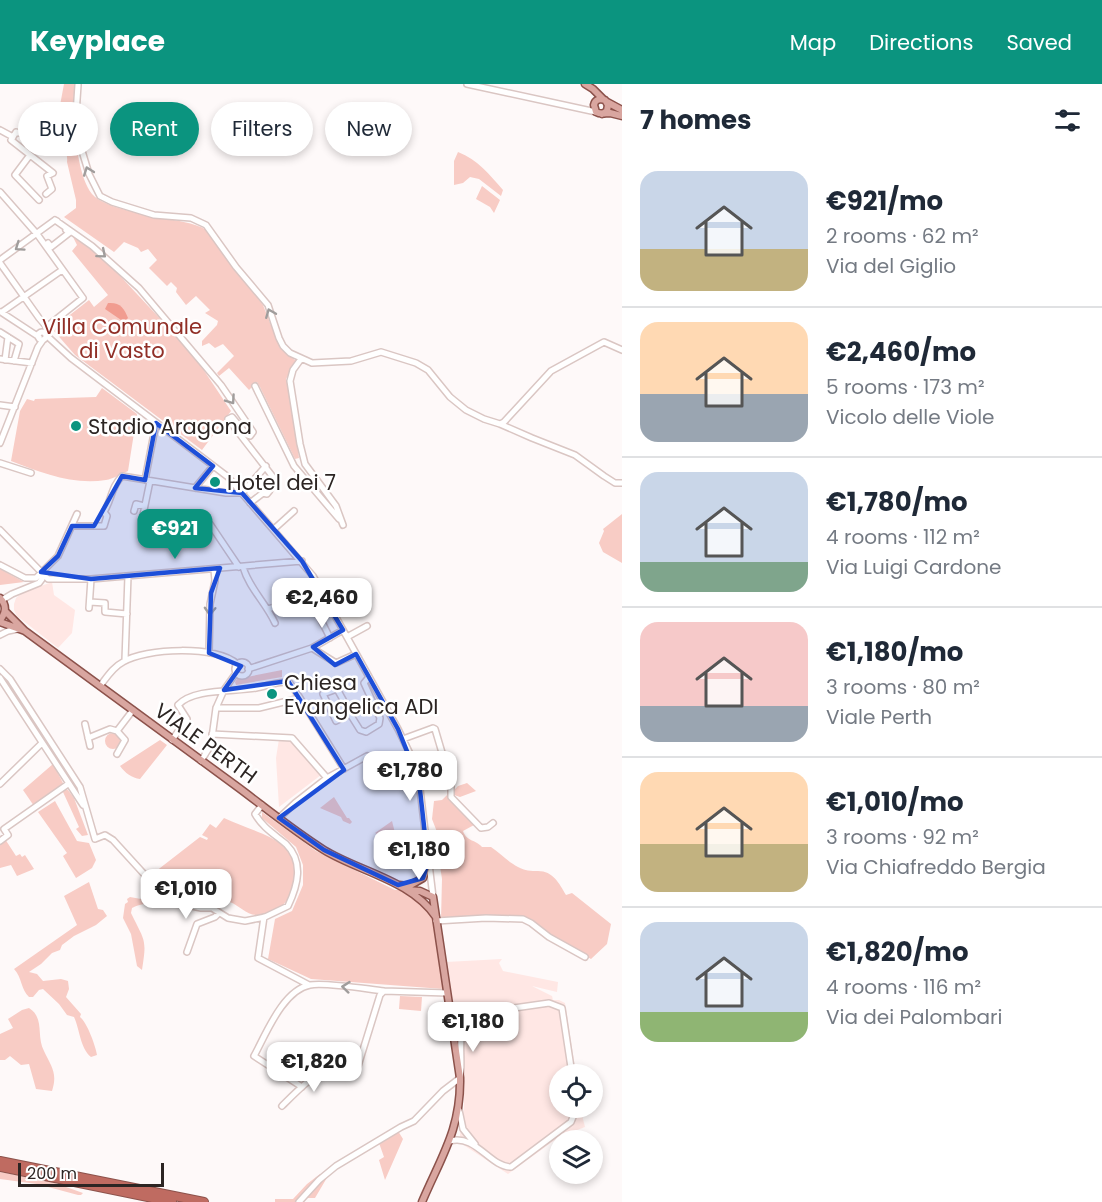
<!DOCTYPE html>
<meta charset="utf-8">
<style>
:root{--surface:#fff;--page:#f2f2f3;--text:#1f2937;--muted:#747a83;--line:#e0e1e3;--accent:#0b947f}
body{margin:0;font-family:Poppins,sans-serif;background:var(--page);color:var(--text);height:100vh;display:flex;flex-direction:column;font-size:22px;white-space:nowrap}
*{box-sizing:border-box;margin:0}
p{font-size:20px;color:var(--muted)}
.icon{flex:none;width:33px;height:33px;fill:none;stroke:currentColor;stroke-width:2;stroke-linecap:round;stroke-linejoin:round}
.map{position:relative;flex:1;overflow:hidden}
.sheet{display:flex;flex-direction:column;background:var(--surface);width:480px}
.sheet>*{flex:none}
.hud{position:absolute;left:18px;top:18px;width:513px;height:54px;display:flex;gap:12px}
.buttons{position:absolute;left:549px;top:980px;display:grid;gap:12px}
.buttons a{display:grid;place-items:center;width:54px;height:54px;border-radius:50%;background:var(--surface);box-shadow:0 3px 9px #0003;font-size:30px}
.scale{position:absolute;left:18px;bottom:15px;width:146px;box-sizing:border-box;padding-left:6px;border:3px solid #2c2523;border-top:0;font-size:16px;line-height:21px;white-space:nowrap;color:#2c2523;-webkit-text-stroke:4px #fff;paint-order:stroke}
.price{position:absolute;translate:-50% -51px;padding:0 14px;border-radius:12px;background:#fff;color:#222;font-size:20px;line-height:39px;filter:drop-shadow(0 2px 3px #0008)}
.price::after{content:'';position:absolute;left:50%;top:36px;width:18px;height:14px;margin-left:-9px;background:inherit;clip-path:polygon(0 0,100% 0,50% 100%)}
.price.current{background:var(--accent);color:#fff}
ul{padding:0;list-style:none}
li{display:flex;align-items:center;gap:18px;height:150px;padding:0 18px}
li+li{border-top:2px solid var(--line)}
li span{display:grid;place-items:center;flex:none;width:168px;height:120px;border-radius:18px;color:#555}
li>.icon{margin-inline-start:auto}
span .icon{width:72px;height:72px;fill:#fffc;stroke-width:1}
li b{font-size:26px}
h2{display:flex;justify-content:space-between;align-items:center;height:72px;padding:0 18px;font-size:26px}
.pill{padding:0 21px;border-radius:27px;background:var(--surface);box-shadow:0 3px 9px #0003;font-size:21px;line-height:54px}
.pill.current{background:var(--accent);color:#fff}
header{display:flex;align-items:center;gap:36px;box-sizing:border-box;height:84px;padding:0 30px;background:var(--accent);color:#fff}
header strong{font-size:28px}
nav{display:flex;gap:33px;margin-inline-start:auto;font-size:21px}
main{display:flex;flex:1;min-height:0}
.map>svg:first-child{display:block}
</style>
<header>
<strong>Keyplace</strong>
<nav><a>Map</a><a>Directions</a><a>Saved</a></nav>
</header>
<main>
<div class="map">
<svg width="622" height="1118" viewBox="0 0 622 1118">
<rect width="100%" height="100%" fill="#fef9f9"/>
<!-- built -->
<path fill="#ffe7e4" d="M52 498 54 511 75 526 72 549 58 564 17 532 14 526V520L16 514 22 509Z
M279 655 293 656 321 691 279 723 276 674Z
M502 875 499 879 503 887 558 898 557 908 532 902 552 912 553 916H559L565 919 576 990H560V1023H580L585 1043 559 1053 508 1090 459 1058 464 1023 463 993 446 878Z"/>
<!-- green -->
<path fill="#f8ccc5" d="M64 0H74L76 3 74 36 65 43 56 60 55 48Z
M74 38C76 57 79 94 92 110 104 124 144 130 162 134 178 137 192 138 207 146L263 221 280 264 296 277 286 295 291 310 299 374 295 375 260 303 257 298 249 306 229 284 219 292 217 289 234 272 223 260 215 264 209 259 202 262V257L217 241 218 237 205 229 210 226 196 212 186 221 176 208 177 204 171 198 167 202 149 184 157 176 148 165 141 168 138 164 124 158 114 168 64 133 76 124V116L67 78C68 70 65 65 57 61L67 43Z
M458 68C478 76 489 90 503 106L501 112 479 95 470 93 463 99 454 101V77Z
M482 102 500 116 494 129 490 123 476 115Z
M72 151 108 179 180 256 203 285 231 327 202 366 75 271 54 247 57 241 89 216 94 223 108 211 72 167 77 161Z
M102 304 137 330 128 387C121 390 113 395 106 396 72 401 42 389 11 377L20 327 27 315 34 317 35 315 96 313Z
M622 430V479L603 468 599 459 604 447 603 445Z
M0 485 24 498 0 501Z
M282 586V593L236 601 235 598 237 595Z
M105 657a8 8 0 1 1 16 0a8 8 0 1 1-16 0Z
M160 656 167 661 140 695C132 694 125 689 120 682Z
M53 680 63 699 34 722 23 706Z
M467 699 476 707 460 713 454 711 455 716 452 708 458 702Z
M64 705 68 706 74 714 88 751 82 752 76 745 79 743 63 708Z
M449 709 480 745 479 746 474 741 463 747C467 758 475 755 482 763H491C501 770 507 777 518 783 525 787 531 787 538 787 553 787 559 799 566 811L572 809 611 840 607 860 591 875 550 852 526 835H441L442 795 437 762V748L432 735 434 717 442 716Z
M334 713 347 734H349L352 738 350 740 343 737 341 733 320 724Z
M55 717 77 757 89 759 96 776 92 784 76 794 63 772 67 769 38 728Z
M262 728 316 767 395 806H405L434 831 443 905 311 895 268 875 275 835 292 827 303 801V781L296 763 262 734Z
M224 734C262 752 311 756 289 812 285 823 271 831 259 831 247 832 240 822 230 818 226 816 221 816 216 815L214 822 200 821 168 811 151 791 200 753 207 756 208 754 202 751 210 740 216 744Z
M392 737 397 757 400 760 397 764 394 759 375 749Z
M5 755 16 772 20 770 22 773 25 771 34 785 17 792 11 781 0 784V759Z
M89 798 98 825 103 826 107 832 96 841 74 852 62 861 60 866 52 869 41 880 29 888 37 890 43 897 61 895 68 897 69 905 66 913 81 930 80 933C87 938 96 963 97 971L91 973C80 964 80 946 74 933L67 931 59 920 43 905 39 906 33 913H29C21 906 22 893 14 885L77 841 64 812Z
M149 800 153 804 157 817 152 816C145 821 139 820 132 824L131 829C145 858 147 854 142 886L137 882 131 850 123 834 125 820 128 818 127 815 130 813 141 815 145 812Z
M400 912 422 913 421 927 399 925Z
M29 924C45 934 36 952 44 967 51 982 58 989 52 1007L36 1005 29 980 21 981 10 972 5 976H0V950L13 944 8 935 22 926Z
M398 1047 403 1055 385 1096 379 1076 384 1073 379 1059Z
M0 1088 49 1097 83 1109 81 1111H78L37 1100 0 1095Z
M320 1090 328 1092 315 1114H300L297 1118H275V1115H293L307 1100Z"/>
<!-- water -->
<path fill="#f19c90" d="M108 219C120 218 124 224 128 234L124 238 105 225Z"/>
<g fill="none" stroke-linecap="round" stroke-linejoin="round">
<!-- minor casing -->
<g stroke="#dac6c3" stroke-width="8">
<path id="minor" d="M467 0 596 28
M78 1 76 30 79 57 89 90 100 112 112 118 141 127 154 131 191 134 206 141 236 183 268 221 279 254 283 262 290 269 312 279 351 277 381 268 416 279 428 286 450 313 466 326 484 335 500 340 532 354 575 371 604 392 615 399H622
M0 46 13 53 11 56 53 89 47 92 52 105 46 110
M13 53 16 48 23 50 29 32
M30 71 15 91 39 116
M0 108 37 150 83 214 49 241
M55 136 92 162 139 204 221 301 253 348 250 352 247 351 232 333 228 335 273 393C273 400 272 405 267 410L263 409 250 419
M48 159 51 163 69 149 66 146
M0 176 55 136 57 137
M0 179 39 234 45 241H49
M1 228 39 253
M2 228 62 186
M0 248 19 260 14 277
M38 252a4 4 0 1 1 8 0a4 4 0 1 1-8 0Z
M46 251 71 274 228 393 313 492 398 645 413 676 419 697 433 813
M0 275 32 279
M301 275 293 286 290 297 300 360 305 380 336 422 343 441
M5 276 8 253
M255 302 294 382 339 435
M0 321 15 323
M500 340 504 338 551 287 604 258 622 266
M0 359 38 263 43 256
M0 379 31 389
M145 396 156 339
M195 404 213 382
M134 427 136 420 144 422
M143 431 150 397
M210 440 239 483
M72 442H104L107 432 104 428C112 415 111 403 122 392L226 409H242L266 382
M274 445 294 427
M0 446 48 495H91L302 477
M0 481 25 494H36L58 472 77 430
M243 483C249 504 266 519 275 539
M2 516 12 510 39 499 42 495V489
M90 518 105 519V528L127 530
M89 524 91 495
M268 525 307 513 321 506
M317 528 330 554
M0 551 8 547 18 545
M347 553 367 542
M312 564 343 546
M209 569 210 520 215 497 214 485
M125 576 128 492
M235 585a7 7 0 1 1 14 0a7 7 0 1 1-14 0Z
M0 585 10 595 80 703 95 755 105 751 113 756 165 813 174 818 201 824H212L228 834 245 837 265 833 288 822C298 801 304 778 286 760 274 750 263 744 255 730L262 721
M248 585 312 564 336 579 356 570
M0 594 83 721
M100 602C107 593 113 583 123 578 145 564 218 561 237 580
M216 624H259L300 614 344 685
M351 630 337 605 323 610 336 637 350 630 360 646 366 648 379 640 380 634 364 599 369 593
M85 640 90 662
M212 650 292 654 327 694 367 672
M88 654 110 645 117 647 133 626
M403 655 433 644 435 645 451 699V713L481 744 488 743 493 739
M172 656 187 635 178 621C193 604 235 608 256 604 267 602 278 597 289 598L300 614
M117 670 125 656 117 647
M201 677 211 661 216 624 224 606 236 589
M0 700 42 659
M279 734 295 719 327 694
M0 757 8 751 4 745 68 700
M264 833 258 874 309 901
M436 837 486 834 523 835 531 839 549 853 585 873
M187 868 197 840 215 833 219 829
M451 933 549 919 562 924 572 990
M452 941 465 939 481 930
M302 1003 254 972C266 950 283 906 310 901 325 898 366 905 384 907
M282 1022C295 1009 319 984 338 981 343 980 348 983 352 984L358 982 380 911 384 907 447 909
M459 1026 463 1045 475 1060
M450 1057C476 1050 490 1083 511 1083L571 1038 577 1023
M299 1118 319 1096 336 1082 401 1043 414 1037 443 1007 460 994C463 975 457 956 465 939"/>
</g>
<!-- major casing -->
<g stroke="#8c524b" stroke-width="9">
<path id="major" d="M585 0 593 5 603 15
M607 18 622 26
M602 30 607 27 608 21 605 16C599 14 595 16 594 21L596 28C601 31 605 29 610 29L622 32
M0 514C7 521 6 529 0 536
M5 527 25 547C97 599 167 652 239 704 267 725 294 747 324 766 360 788 411 796 436 833
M0 538 25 547
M399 801 409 802 423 794 428 778
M408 806 420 807 433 813
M422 1118C441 1073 461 1045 460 994L433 813"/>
</g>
<!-- highway casing -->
<g stroke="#8c524b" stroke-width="10">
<path id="highway" d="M0 1077 204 1118
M0 1083 172 1118"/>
</g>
<!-- minor -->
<use href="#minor" stroke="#fff" stroke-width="5"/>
<!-- major -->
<use href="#major" stroke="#d9a6a0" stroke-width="6"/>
<!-- highway -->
<use href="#highway" stroke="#bf6b61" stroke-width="8"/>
</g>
<!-- one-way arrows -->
<defs><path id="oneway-chevron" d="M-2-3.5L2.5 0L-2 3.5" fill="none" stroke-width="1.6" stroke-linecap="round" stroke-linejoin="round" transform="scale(1.5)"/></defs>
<g stroke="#a09d9c">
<use href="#oneway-chevron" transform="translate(88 87) rotate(-110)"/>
<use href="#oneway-chevron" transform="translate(19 163) rotate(145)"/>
<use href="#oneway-chevron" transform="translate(102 170) rotate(40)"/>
<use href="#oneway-chevron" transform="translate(270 229) rotate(-112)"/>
<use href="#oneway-chevron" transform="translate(231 316) rotate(55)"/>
<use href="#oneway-chevron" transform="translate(210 527) rotate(92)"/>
<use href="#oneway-chevron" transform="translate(346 903) rotate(-174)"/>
</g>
<!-- marked area -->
<path fill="#1d4ed8" fill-opacity="0.2" stroke="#1d4ed8" stroke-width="4.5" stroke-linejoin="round" d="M156 339 213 382 195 404 242 409 302 477 343 546 313 563 335 581 356 570 398 645 419 697 428 778 423 794 398 801 324 766 279 734 344 686 288 597 224 606 241 582 209 569 211 509 220 484 91 495 41 488 58 472 72 442H94L122 392 145 396Z"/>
<!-- markers -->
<g fill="#0b947f" stroke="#fff" stroke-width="2">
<circle cx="76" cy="342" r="6"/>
<circle cx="215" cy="398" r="6"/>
<circle cx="272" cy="610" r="6"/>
</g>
<g text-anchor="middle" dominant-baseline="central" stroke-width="5" stroke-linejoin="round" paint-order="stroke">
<!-- park labels -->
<g font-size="21" fill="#912f27" stroke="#fff">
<text x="122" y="242">Villa Comunale<tspan x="122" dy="24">di Vasto</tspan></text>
</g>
<!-- poi labels -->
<g font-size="21" fill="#2c2523" stroke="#fff" text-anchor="start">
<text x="88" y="342">Stadio Aragona</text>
<text x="227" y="398">Hotel dei 7</text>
<text x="284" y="598">Chiesa<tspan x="284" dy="24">Evangelica ADI</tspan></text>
</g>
<!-- street labels -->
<g font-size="21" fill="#2c2523" stroke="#fff">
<text transform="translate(206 659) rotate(36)">VIALE PERTH</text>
</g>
</g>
</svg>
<div class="buttons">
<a><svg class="icon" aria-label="locate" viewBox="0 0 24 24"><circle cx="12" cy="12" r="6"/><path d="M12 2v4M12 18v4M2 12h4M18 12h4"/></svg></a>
<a><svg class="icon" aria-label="layers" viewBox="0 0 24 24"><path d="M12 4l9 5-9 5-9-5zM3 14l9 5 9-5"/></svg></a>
</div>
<div class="scale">200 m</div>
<b class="price current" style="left:175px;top:476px">€921</b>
<b class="price" style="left:322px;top:545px">€2,460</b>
<b class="price" style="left:410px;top:718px">€1,780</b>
<b class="price" style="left:419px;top:797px">€1,180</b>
<b class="price" style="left:186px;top:836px">€1,010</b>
<b class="price" style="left:473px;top:969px">€1,180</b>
<b class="price" style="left:314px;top:1009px">€1,820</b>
<div class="hud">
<a class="pill">Buy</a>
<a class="pill current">Rent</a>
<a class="pill">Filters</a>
<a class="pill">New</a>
</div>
</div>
<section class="sheet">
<h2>7 homes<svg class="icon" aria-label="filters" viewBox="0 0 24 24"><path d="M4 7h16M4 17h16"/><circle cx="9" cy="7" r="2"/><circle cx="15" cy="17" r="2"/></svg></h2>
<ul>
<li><span style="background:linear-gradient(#c9d6e8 65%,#c2b280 0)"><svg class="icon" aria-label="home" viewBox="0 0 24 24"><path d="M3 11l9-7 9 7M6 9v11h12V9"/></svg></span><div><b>€921/mo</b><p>2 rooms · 62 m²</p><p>Via del Giglio</p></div></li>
<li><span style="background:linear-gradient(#ffd9b3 60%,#9aa5b1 0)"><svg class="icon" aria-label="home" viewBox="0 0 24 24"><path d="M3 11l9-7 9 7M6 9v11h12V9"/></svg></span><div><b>€2,460/mo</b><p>5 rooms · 173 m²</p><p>Vicolo delle Viole</p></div></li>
<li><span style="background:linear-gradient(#c9d6e8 75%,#7fa58c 0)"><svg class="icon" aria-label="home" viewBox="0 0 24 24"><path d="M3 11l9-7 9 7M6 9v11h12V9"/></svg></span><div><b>€1,780/mo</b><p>4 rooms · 112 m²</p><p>Via Luigi Cardone</p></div></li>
<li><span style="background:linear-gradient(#f6c9c9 70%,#9aa5b1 0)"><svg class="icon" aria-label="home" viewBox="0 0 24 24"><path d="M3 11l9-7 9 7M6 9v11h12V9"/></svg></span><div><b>€1,180/mo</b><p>3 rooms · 80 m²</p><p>Viale Perth</p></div></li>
<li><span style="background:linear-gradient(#ffd9b3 60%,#c2b280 0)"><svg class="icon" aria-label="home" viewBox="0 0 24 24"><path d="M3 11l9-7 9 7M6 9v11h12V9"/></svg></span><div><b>€1,010/mo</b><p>3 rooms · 92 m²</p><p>Via Chiafreddo Bergia</p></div></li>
<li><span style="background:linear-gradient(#c9d6e8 75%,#8fb573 0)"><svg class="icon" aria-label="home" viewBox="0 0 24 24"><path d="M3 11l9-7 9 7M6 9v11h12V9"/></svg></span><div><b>€1,820/mo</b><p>4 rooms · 116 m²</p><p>Via dei Palombari</p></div></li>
</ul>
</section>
</main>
